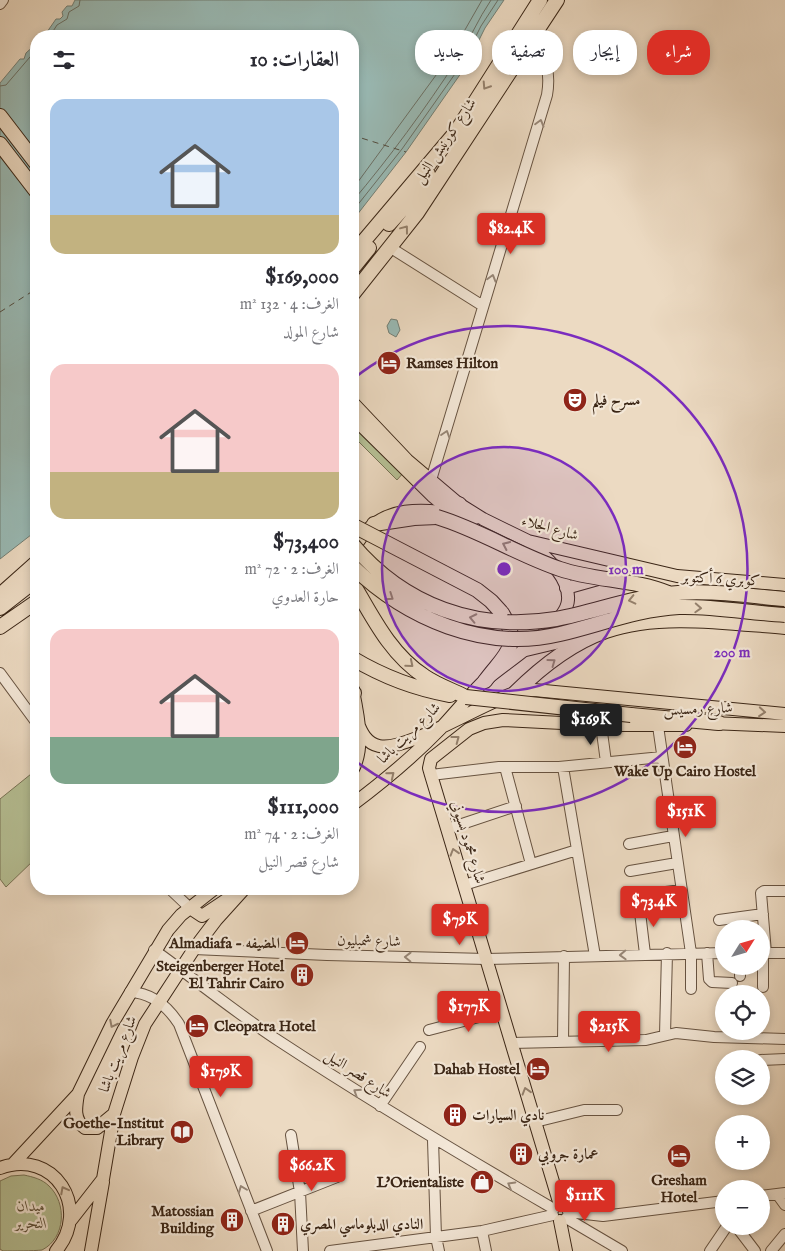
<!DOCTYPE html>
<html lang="ar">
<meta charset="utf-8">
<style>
:root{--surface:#fff;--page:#f7f7f7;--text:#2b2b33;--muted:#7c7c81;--accent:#d93025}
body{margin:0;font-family:"IM FELL English",Amiri,serif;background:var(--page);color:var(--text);direction:rtl;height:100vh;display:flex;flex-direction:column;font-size:19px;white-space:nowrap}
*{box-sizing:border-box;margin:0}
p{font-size:16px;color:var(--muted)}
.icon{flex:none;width:28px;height:28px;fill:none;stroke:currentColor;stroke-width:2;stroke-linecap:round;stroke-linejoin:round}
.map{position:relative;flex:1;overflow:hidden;direction:ltr}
.drawer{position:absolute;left:30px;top:30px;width:329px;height:865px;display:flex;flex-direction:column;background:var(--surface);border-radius:20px;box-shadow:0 2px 8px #0003;direction:rtl}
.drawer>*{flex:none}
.guide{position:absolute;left:374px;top:30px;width:336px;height:45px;direction:rtl;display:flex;gap:10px}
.needle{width:32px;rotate:53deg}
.controls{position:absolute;left:715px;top:920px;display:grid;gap:10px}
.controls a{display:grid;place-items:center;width:55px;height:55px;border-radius:50%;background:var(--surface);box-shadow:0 2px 8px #0003;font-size:25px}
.price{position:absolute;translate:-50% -42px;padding:0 11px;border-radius:5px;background:var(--accent);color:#fff;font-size:16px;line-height:32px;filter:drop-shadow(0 1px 2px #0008)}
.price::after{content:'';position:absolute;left:50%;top:30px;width:15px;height:11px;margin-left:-8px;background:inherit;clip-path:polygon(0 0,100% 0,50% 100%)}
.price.on{background:#222;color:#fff}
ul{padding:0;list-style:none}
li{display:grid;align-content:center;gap:10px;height:265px;padding:0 20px}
li span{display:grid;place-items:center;height:155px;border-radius:15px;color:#555}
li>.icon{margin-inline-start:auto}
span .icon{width:90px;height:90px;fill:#fffc;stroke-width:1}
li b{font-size:21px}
h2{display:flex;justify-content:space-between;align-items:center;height:60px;padding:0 20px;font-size:21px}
.pill{padding:0 18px;border-radius:20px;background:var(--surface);box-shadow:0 2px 8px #0003;font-size:18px;line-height:45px}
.pill.on{background:var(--accent);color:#fff}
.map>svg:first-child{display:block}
</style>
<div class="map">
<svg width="785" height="1251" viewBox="0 0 785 1251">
<rect width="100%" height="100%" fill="#ecdac2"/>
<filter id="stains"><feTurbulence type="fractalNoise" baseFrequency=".004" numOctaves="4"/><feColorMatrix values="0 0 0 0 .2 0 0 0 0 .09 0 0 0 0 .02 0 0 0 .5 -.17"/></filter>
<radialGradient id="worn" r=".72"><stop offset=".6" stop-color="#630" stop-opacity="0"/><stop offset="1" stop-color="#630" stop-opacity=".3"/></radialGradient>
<!-- green -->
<path fill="#b6c095" stroke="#787356" d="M352 421 404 472 397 480 353 436Z
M36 770V858L6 887 0 879V799Z
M24 1175C33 1177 42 1179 49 1186 67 1203 66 1238 42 1250 33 1251 14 1251 3 1251L0 1249V1181L11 1176Z"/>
<!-- water -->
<path fill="#99bab5" stroke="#737f75" d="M75 0H504L485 28 466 66 406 152 353 220 352 36H38L42 32H47L56 19H60L63 16 62 12 67 6H72Z
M36 44V531L0 559V83L20 59H24L26 53Z
M391 319 397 320 400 330 396 337 389 333 387 326Z"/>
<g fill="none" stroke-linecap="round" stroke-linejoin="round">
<!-- shore -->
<path stroke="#6a7066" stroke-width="1" d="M50 36 57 25 67 19 69 12 79 6 80 0
M0 86 6 85 36 50
M352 190 450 56 482 0
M352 202C390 157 425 109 457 60 469 41 478 19 491 0
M352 212 402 149 462 64 481 26 498 0"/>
<!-- ferry -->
<path stroke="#524b3e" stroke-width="1" stroke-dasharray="6 5" stroke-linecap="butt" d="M352 140 358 137 406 152
M0 312 36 289"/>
<!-- minor casing -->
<g stroke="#675341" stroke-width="12">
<path id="minor" d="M0 4 3 0
M391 248 483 306
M431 480 547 95C551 73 545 50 537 30
M0 673 36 722
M601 725 606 762
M658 726 691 953V989
M505 767 531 864
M563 767 595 956
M431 775 499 767H559L662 757
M447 829 516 806
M629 844 673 836
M630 871 677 863
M464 885 577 850
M170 889 190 908
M643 895 681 890
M639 904 645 954
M719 920 763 914
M194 949 327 955 486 959 724 953
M154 950C196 980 236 1013 279 1041 369 1100 461 1155 554 1209
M707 953 709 979 712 982 732 983
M761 953H785
M763 953V987
M766 953 761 893 764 891H785
M740 976V966
M130 992C152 993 168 1007 179 1024L267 1251
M429 1030 502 1011
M665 1035 667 953
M563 1041 564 956
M511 1043 646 1040 676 1033 714 1037 785 1039
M761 1060 785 1059
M380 1106 420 1047
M535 1122 584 1110H617
M291 1135 300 1192 303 1251
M433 1140 436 1237 439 1251
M777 1194 785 1205
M761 1196 785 1193
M251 1211 337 1177
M568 1212 603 1216 724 1201
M566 1218 622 1251
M736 1226 755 1251
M482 1231 486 1251
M330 1251 482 1231 553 1215
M710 1251 727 1226
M771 1251 785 1234"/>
</g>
<!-- major casing -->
<g stroke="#3b2616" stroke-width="14">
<path id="major" d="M352 402 407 460 459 504 483 519 528 541 677 576 785 585
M352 552C377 500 428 508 475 518
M566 588 598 579
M526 650 589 635
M352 686C357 711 366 747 352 771
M357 721C361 732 366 743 379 746 406 752 484 702 515 693 521 692 528 691 534 690L785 714
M711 723 785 726
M352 805C384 781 414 756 441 728 455 713 468 697 482 683 501 665 567 625 568 600 570 576 544 556 529 542
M190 908 202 916 229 898
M78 1094C76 1106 73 1120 85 1128H97L114 1114
M13 1164 78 1094 112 1024 168 930 181 915 214 889
M0 1168C54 1148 92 1208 56 1251
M560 1205 431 775 429 768 431 759 469 729 484 723 503 720 601 725H686
M71 1220 103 1179 114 1114 132 1057 145 1024 194 949 216 920 244 889
M560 1221 566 1251
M91 1251 103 1182"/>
</g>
<!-- highway casing -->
<g stroke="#3b2616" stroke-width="16">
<path id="highway" d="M0 116 36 163
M0 144 36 191
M389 224 415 195 428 174
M352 255 456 132 540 0
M352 269 369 248
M352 295 417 213 557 0
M352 415 433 495 439 500 459 504
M374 524 414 518 437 517
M352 582C372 616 390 654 424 676 437 685 452 690 466 697
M0 595 36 563
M0 608 36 580
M0 627 36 602
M352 658C382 676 416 689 450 695
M485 681C504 655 523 646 502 613
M352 691 354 693
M515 693C540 668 572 643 606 631 659 612 730 623 785 627
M631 715 719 723"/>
</g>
<!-- minor -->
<use href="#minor" stroke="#f3e7d7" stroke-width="10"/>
<!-- major -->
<use href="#major" stroke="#ecdac2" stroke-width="12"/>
<!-- highway -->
<use href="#highway" stroke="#ecdac2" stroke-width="14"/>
<!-- highway-bridge casing -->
<g stroke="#3b2616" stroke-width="16" stroke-linecap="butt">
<path id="highway-bridge" d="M437 517C480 530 518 555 560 569 595 581 634 579 668 593
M352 525 477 590 491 601 501 612
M352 544C404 606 477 632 556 619 594 612 629 598 667 594 706 589 747 596 785 599
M352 566C407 619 484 652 560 634 599 625 638 609 679 607 714 606 750 613 785 615
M466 697 631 715"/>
</g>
<!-- highway-bridge -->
<use href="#highway-bridge" stroke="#ecdac2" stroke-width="14"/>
</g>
<!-- one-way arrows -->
<defs><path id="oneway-chevron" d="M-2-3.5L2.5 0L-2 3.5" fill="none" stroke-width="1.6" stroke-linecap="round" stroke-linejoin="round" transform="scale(1.25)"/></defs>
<g stroke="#94806c">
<use href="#oneway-chevron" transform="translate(486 86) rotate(123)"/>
<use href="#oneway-chevron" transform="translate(405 229) rotate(-53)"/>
<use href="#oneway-chevron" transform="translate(506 545) rotate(-155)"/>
<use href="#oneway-chevron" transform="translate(390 597) rotate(34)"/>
<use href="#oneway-chevron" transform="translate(632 600) rotate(167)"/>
<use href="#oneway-chevron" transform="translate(698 608) rotate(3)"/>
<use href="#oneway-chevron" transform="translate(473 618) rotate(-168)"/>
<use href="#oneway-chevron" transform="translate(552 662) rotate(-36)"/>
<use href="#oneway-chevron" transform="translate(410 664) rotate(40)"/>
<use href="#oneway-chevron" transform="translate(762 712) rotate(5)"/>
<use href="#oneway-chevron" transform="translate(456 739) rotate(-37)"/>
<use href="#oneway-chevron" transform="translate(391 775) rotate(-39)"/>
<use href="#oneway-chevron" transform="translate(454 852) rotate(-107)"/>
<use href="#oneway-chevron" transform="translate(113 1024) rotate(117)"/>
<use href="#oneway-chevron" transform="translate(526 1091) rotate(-107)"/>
<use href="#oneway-chevron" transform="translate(64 1190) rotate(-118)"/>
</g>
<g stroke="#978676">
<use href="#oneway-chevron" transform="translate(540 123) rotate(-74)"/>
<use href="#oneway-chevron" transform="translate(492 278) rotate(-74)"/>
<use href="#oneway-chevron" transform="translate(446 434) rotate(-72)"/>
<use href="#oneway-chevron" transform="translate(623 955) rotate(178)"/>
<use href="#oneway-chevron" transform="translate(408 957) rotate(-179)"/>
<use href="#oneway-chevron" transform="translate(357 1092) rotate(-147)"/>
<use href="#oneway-chevron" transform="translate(511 1185) rotate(-150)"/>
<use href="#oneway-chevron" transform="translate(242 1189) rotate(-111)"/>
</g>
<!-- distance rings -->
<circle cx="504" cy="569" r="122" fill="#7b2cbf" fill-opacity=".12"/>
<g fill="none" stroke="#7b2cbf" stroke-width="2.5">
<circle cx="504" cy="569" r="122"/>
<path d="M353 379A243 243 0 1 1 353 759"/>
</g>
<!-- icons -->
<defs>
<g id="hotel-disc" transform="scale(1.25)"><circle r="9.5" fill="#8f2418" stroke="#f3e7d7"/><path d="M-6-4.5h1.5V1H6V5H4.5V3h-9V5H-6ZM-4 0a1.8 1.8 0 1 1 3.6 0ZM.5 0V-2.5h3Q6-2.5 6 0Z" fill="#fff"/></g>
<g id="theatre-disc" transform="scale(1.25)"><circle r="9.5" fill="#8f2418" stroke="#f3e7d7"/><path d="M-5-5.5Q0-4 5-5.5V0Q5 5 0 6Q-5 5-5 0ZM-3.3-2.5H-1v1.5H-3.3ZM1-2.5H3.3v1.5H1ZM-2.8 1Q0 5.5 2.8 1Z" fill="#fff"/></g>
<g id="building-disc" transform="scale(1.25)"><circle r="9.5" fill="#8f2418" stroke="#f3e7d7"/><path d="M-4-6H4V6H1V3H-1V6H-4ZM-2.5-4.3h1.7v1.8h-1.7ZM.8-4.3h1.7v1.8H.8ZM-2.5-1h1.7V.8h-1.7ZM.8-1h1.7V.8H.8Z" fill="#fff"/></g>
<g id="library-disc" transform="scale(1.25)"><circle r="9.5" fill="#8f2418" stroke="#f3e7d7"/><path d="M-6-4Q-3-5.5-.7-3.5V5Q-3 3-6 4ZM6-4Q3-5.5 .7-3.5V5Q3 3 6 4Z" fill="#fff"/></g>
<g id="shop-disc" transform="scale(1.25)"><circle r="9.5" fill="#8f2418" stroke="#f3e7d7"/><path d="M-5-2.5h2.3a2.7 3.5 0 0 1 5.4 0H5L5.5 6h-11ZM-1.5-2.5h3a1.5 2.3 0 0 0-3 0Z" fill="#fff"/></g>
</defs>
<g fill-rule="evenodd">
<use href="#hotel-disc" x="389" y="363"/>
<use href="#theatre-disc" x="575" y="400"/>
<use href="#hotel-disc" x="685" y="747"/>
<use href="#hotel-disc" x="297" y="943"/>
<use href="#building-disc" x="302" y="975"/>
<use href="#hotel-disc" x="197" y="1026"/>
<use href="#hotel-disc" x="538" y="1069"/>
<use href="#building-disc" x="455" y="1115"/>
<use href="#library-disc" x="182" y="1132"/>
<use href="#building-disc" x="521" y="1154"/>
<use href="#hotel-disc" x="679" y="1156"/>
<use href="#shop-disc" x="482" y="1182"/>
<use href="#building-disc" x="232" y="1220"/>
<use href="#building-disc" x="283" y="1224"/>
</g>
<g text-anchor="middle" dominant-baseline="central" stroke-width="4.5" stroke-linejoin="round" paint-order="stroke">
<!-- street labels -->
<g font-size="15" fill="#3b2616" stroke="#f3e7d7">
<text transform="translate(445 141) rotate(-56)">شارع كورنيش النيل</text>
<text transform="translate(550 528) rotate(16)">شارع الجلاء</text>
<text transform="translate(721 579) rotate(3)">كوبري 6 أكتوبر</text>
<text transform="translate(698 709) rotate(-2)">شارع رمسيس</text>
<text transform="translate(409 733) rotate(-44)">شارع مريت باشا</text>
<text transform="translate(468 842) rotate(73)">شارع محمود بسيوني</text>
<text transform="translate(369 941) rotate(1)">شارع شمبليون</text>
<text transform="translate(118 1054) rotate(-69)">شارع مريت باشا</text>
<text transform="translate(358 1074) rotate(33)">شارع قصر النيل</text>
</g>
<!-- poi labels -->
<g font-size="15" font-weight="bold" fill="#3b2616" stroke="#f3e7d7" text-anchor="start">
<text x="406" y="363">Ramses Hilton</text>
<text x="592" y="400">مسرح فيلم</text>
<text x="685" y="771" text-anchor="middle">Wake Up Cairo Hostel</text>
<text x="280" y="943" text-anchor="end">Almadiafa - المضيفه</text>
<text x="284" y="966" text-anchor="end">Steigenberger Hotel<tspan x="284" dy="17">El Tahrir Cairo</tspan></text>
<text x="214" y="1026">Cleopatra Hotel</text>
<text x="520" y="1069" text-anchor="end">Dahab Hostel</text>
<text x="472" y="1115">نادي السيارات</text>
<text x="164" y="1123" text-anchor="end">Goethe-Institut<tspan x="164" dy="17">Library</tspan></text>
<text x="538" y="1154">عمارة جروبي</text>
<text x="679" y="1180" text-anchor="middle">Gresham<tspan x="679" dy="17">Hotel</tspan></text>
<text x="464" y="1182" text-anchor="end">L'Orientaliste</text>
<text x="214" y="1211" text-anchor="end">Matossian<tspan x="214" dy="17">Building</tspan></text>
<text x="300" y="1224">النادي الدبلوماسي المصري</text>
</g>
<!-- park labels -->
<g font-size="15" font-style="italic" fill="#5a4c36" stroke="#f3e7d7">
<text x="31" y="1206">ميدان<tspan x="31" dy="17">التحرير</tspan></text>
</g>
</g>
<circle cx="504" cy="569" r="8" fill="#7b2cbf" stroke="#f3e7d7" stroke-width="2.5"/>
<g font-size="15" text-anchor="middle" font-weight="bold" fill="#7b2cbf" stroke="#f3e7d7" stroke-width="4.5" stroke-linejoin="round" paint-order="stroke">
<text x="626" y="574">100 m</text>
<text x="732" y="657">200 m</text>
</g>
<rect width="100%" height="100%" filter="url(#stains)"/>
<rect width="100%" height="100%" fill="url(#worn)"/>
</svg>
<div class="controls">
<a><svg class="needle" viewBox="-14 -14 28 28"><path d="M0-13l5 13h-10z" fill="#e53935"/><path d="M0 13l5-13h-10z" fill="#7c7c81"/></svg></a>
<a><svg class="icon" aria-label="locate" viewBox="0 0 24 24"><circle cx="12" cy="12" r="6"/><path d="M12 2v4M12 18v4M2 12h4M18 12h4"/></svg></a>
<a><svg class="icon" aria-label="layers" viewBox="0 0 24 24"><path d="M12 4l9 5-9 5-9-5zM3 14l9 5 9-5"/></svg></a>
<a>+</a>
<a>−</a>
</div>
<b class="price" style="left:511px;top:255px">$82.4K</b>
<b class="price on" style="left:591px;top:746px">$169K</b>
<b class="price" style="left:686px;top:838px">$151K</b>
<b class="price" style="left:654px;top:928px">$73.4K</b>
<b class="price" style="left:460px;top:946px">$79K</b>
<b class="price" style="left:469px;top:1033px">$177K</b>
<b class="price" style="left:609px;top:1053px">$215K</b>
<b class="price" style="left:221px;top:1098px">$179K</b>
<b class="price" style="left:312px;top:1192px">$66.2K</b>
<b class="price" style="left:585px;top:1222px">$111K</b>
<div class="guide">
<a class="pill on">شراء</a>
<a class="pill">إيجار</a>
<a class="pill">تصفية</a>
<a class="pill">جديد</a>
</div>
<section class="drawer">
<h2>العقارات: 10<svg class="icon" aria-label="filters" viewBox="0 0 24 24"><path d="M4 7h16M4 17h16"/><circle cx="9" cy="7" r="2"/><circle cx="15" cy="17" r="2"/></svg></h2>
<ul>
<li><span style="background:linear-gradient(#a9c7e8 75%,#c2b280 0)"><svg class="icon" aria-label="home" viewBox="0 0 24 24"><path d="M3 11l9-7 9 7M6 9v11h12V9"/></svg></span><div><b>$169,000</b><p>الغرف: 4 · 132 m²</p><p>شارع المولد</p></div></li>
<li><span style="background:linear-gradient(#f6c9c9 70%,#c2b280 0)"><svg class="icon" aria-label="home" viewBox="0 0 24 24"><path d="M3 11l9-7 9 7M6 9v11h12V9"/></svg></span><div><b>$73,400</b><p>الغرف: 2 · 72 m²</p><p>حارة العدوي</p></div></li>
<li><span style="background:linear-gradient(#f6c9c9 70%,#7fa58c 0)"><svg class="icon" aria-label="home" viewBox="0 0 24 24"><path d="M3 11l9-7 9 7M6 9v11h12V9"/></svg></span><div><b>$111,000</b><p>الغرف: 2 · 74 m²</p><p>شارع قصر النيل</p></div></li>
</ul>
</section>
</div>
